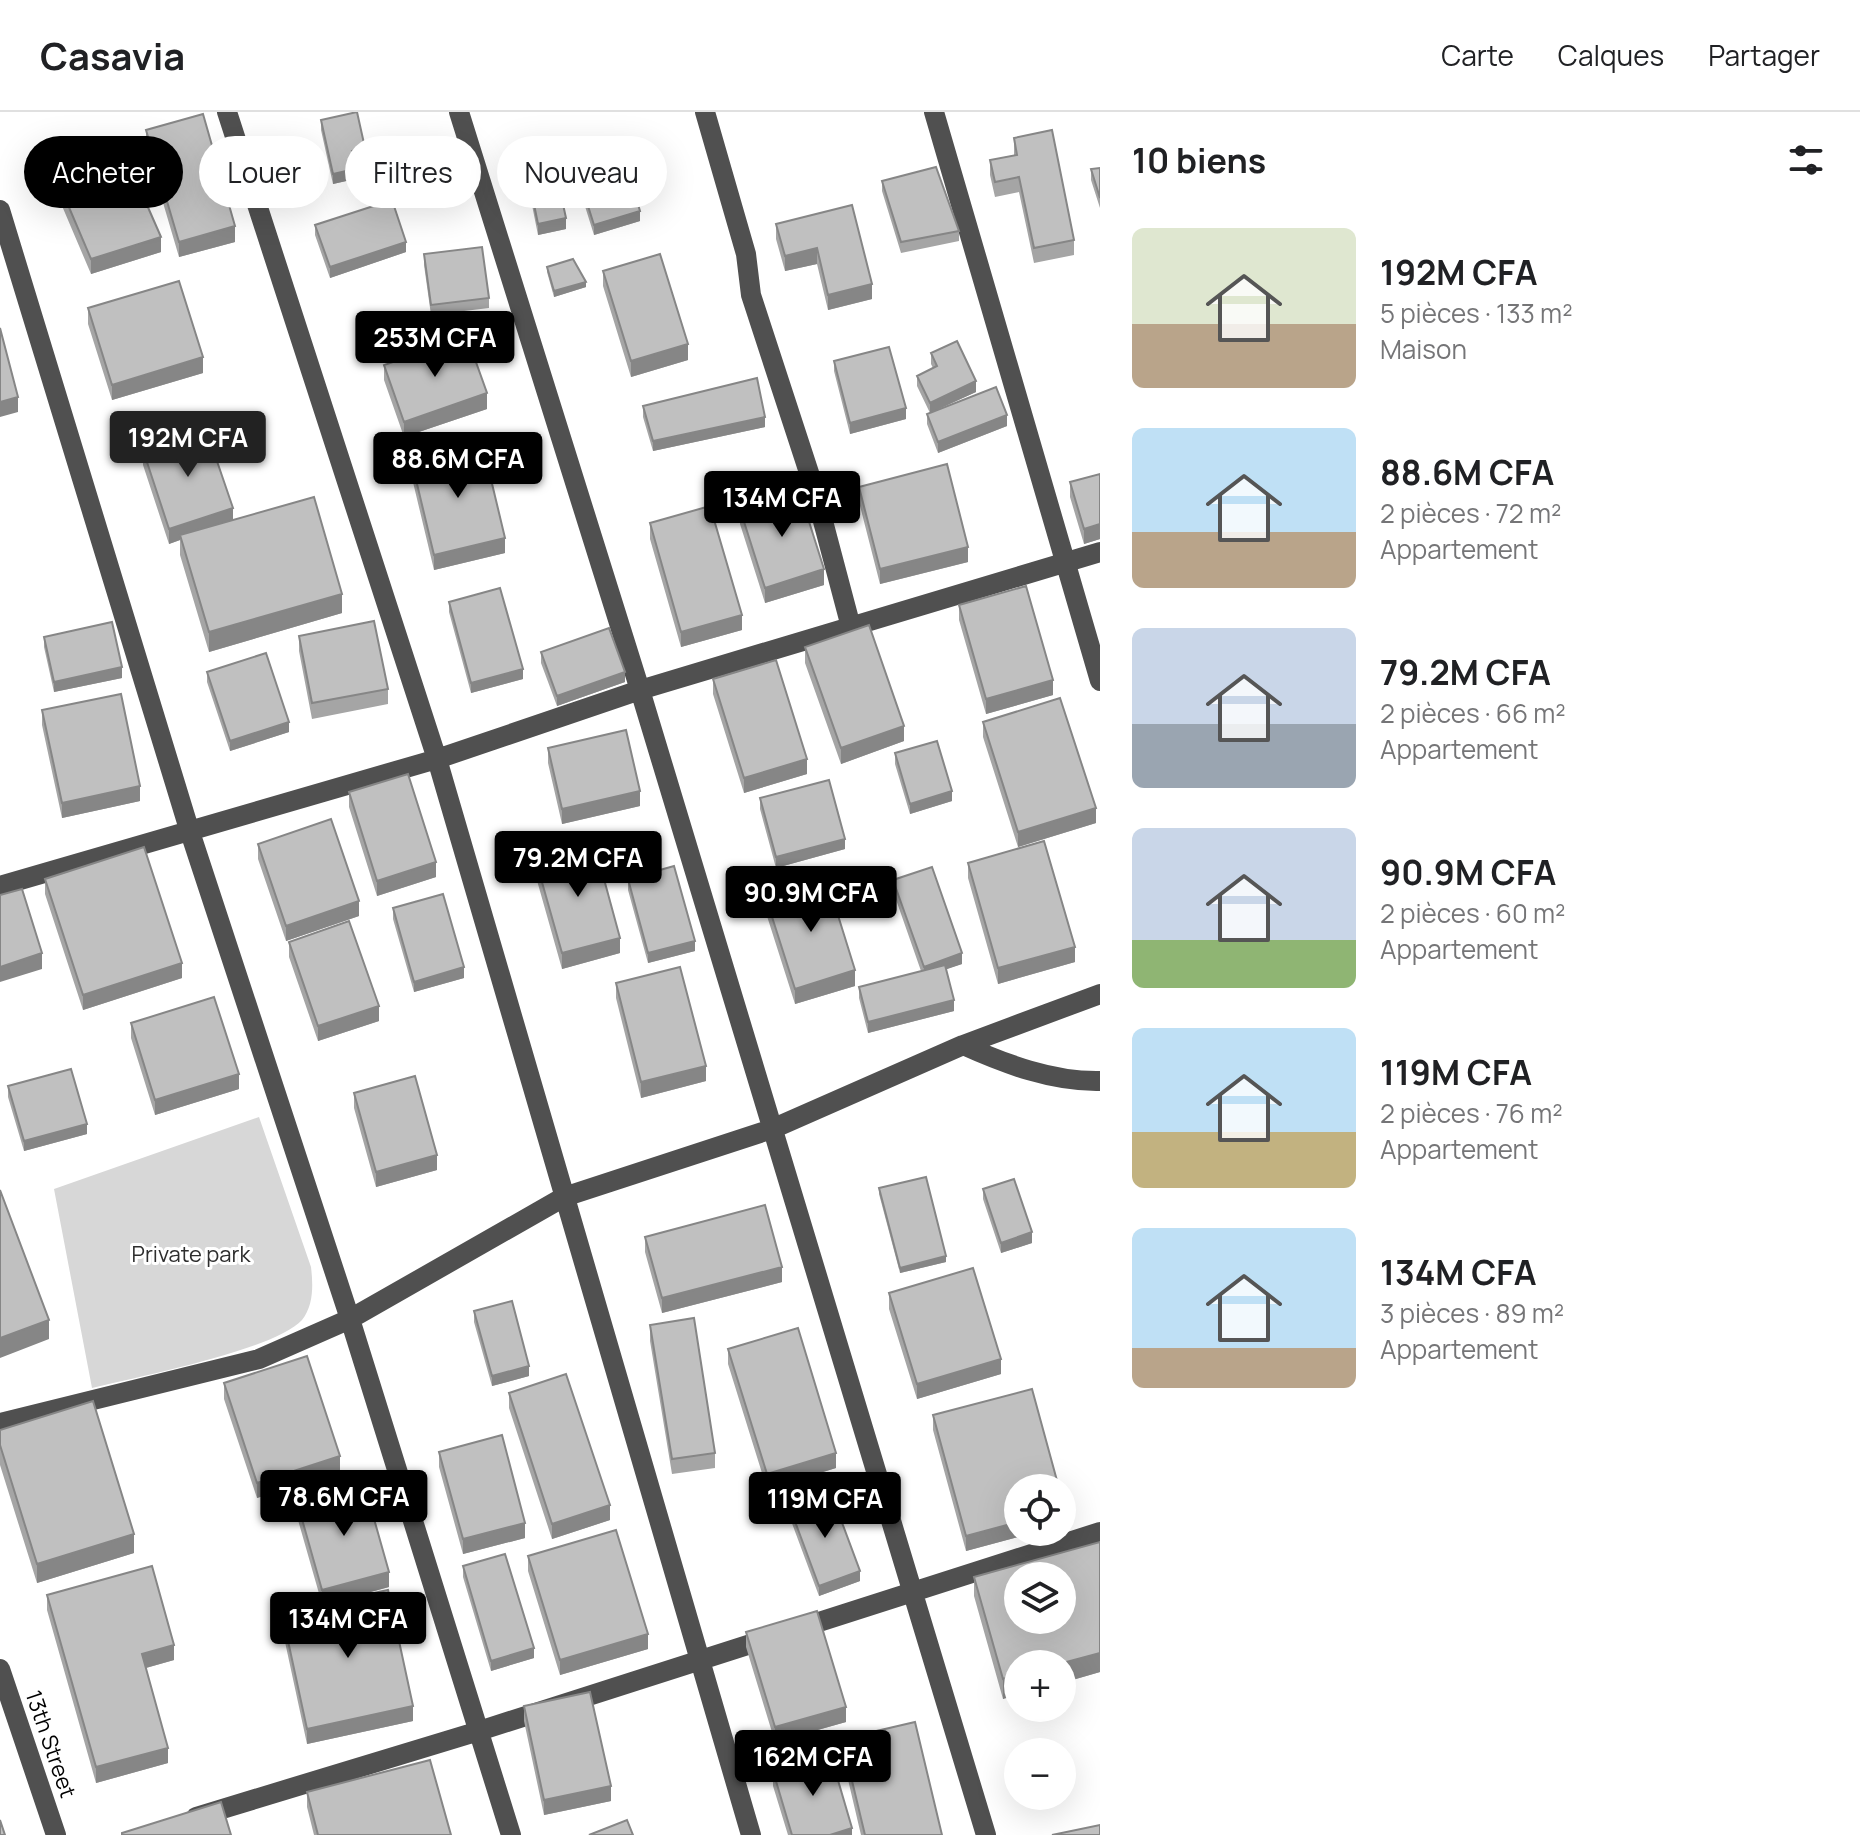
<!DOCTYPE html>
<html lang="fr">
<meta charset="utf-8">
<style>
:root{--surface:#fff;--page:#f6f6f6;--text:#202124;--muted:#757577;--line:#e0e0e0;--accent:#000}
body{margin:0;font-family:Manrope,sans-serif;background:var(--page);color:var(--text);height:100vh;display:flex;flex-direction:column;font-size:30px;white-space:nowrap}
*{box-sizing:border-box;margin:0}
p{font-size:26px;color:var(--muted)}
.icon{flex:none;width:44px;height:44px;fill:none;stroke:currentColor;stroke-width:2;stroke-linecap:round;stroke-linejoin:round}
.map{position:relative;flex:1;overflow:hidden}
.drawer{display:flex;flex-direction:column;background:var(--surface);width:760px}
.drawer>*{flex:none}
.banner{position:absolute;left:24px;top:24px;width:760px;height:72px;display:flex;gap:16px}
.tools{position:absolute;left:1004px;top:1362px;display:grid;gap:16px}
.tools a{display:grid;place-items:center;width:72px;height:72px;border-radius:50%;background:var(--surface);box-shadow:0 8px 32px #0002;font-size:40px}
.price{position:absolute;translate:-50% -68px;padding:0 18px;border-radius:8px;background:var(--accent);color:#fff;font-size:26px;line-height:52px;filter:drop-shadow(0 2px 4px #0008)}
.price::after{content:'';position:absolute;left:50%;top:48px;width:24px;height:18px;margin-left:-12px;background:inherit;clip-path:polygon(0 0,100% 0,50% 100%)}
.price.selected{background:#222;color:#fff}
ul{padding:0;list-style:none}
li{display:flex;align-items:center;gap:24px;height:200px;padding:0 32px}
li span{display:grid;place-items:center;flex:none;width:224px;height:160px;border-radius:12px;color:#555}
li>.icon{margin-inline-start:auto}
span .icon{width:96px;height:96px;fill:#fffc;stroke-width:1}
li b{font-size:34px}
h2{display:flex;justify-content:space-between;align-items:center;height:96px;padding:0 32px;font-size:34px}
.tag{padding:0 28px;border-radius:36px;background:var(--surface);box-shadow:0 8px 32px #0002;font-size:28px;line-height:72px}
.tag.selected{background:var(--accent);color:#fff}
header{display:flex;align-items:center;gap:48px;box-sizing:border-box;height:112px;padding:0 40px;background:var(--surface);border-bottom:2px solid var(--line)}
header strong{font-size:38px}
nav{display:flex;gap:44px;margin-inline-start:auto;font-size:28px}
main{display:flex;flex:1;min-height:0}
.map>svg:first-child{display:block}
</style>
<header>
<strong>Casavia</strong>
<nav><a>Carte</a><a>Calques</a><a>Partager</a></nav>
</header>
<main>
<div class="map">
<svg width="1100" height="1723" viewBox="0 0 1100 1723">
<rect width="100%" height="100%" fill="#fff"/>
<!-- green -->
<path fill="#d7d7d7" d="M259 1005 311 1155C313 1172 314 1193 302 1208 275 1238 136 1265 92 1276L54 1077Z"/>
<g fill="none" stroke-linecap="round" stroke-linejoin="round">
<!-- minor -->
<path stroke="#505050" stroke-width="20" d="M227 0 437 647 751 1723
M459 0 640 578 986 1723
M705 0 746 142 751 183 815 379 851 515
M934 0 1100 569
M0 98 189 717 350 1207 511 1723
M0 774 437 647 640 578 1100 440
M963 933C1005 952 1053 970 1100 969
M0 1311 259 1247 350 1207 564 1085 772 1017 963 933 1100 882
M0 1557 56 1723
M196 1705 479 1619 1100 1420"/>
</g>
<!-- wall -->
<path fill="#a5a5a5" d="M321 8 365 47 354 49 355 67 333 72 321 18Z
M146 18 235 130 179 145 146 33Z
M1014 26 1074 128V143L1034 151 1019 80 995 85 990 63V48L1014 43Z
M523 38 566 117 538 123 523 48Z
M48 46 161 140 91 162 48 61Z
M573 46 640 109 594 123 573 56Z
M1100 56V96L1091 68V57Z
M882 69 959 119V129L901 141 882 79Z
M852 93 872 187 828 198 817 152 785 159 776 127V112Z
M315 113 406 140 330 166 315 123Z
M424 142 489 186V196L431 203 424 153Z
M547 155 586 175 554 185 547 160Z
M603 159 688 248 631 265 603 174Z
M88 196 203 261 112 288 88 212Z
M931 241 976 280 930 301 917 274V264L933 256 931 252Z
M834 249 906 307 850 322 834 259Z
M384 253 487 297 404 325 384 268Z
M643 294 765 315 653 339 643 305Z
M927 302 1007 314 938 341 927 312Z
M143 338 233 408 342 501 209 540 180 443V428L169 432 143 353Z
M412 351 505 441 434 458 412 366Z
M1100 362V427L1084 432 1070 385V370Z
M859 375 968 450 880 472 859 390Z
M740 397 824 473 765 491 740 412Z
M650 411 742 518 681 535 650 427Z
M449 490 523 567 471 581 449 500Z
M959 493 1053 583 986 602 959 508Z
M299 524 388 577V592L312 607 299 539Z
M44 525 122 566 54 580 44 535Z
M805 535 904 629 841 652 805 551Z
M541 540 625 570 557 594 541 551Z
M207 560 289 620 230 639 207 570Z
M713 567 807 662 744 681 713 582Z
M42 598 140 689 62 706 42 613Z
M983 610 1096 711 1018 735 983 625Z
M548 636 640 694 562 712 548 651Z
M895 641 952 689 910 702 895 652Z
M349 680 436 765 377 784 349 695Z
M760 686 845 737 776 756 760 697Z
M258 732 359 804 286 829 258 747Z
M536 749 620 841 562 857 536 765Z
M968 751 1075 850 998 872 968 766Z
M45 767 182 866 83 898 45 782Z
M628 767 695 839 648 851 628 778Z
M893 768 962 852 946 857 954 899 868 921 859 886V875L921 859 893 779Z
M766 786 855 874 795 892 766 801Z
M393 796 464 866 414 880 393 807Z
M289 830 379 909 318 929 289 845Z
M616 871 706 969 641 986 616 886Z
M131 911 239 977 155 1003 131 926Z
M8 974 87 1022 24 1039 8 985Z
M354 981 437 1058 376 1075 354 996Z
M879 1076 946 1150 900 1161 879 1082Z
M983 1077 1032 1131 1001 1141 983 1087Z
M645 1125 782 1170 662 1201 645 1140Z
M889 1181 1001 1262 917 1287 889 1197Z
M474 1199 529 1264 492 1274 474 1210Z
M650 1213 715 1341V1356L672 1362 650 1229Z
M728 1237 836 1356 767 1377 728 1252Z
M224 1271 340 1359 257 1386 224 1287Z
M509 1281 610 1408 552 1427 509 1296Z
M933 1303 1018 1420H1037L966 1439 933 1318Z
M0 1318 134 1441 37 1471 0 1353Z
M439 1340 525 1426 463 1442 439 1355Z
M298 1393 389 1475 341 1488 413 1609 307 1632 282 1516V1501L322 1492 298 1408Z
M790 1396 860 1469 819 1484 790 1406Z
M1100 1430V1560L1062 1571V1552L1003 1587 974 1484V1465Z
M528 1444 648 1537 560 1563 528 1459Z
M463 1454 534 1546 491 1559 463 1465Z
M47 1483 174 1548 146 1556 168 1651 96 1671 47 1498Z
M746 1520 846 1610 775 1630 746 1535Z
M524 1594 611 1689 544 1703 524 1609Z
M842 1627 942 1723H861L842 1642Z
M773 1659 852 1723H788L773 1674Z
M307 1680 451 1723H314L307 1695Z"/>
<!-- shaded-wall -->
<path fill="#868686" d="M365 36V47L352 50V39Z
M355 57V67L333 72V62Z
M640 99V109L594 123V113Z
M566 106V117L538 123V112Z
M235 114V130L179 145V130Z
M161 125V140L91 162V147Z
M406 130V140L330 166V155Z
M817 136V152L785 159V144Z
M586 170V175L554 185V179Z
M872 172V187L828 198V183Z
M688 232V248L631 265V249Z
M203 245V261L112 288V273Z
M976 269V280L930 301V291Z
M487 281V297L404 325V310Z
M18 285V300L0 305V290Z
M906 296V307L850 322V311Z
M1007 303V314L938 341V330Z
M765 305V315L653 339V329Z
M233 396V411L180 423V428L169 432V417Z
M1100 412V427L1084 432V417Z
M505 426V441L434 458V443Z
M968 435V450L880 472V457Z
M824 457V473L765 491V476Z
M342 482V501L209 540V520Z
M742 503V518L681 535V520Z
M122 555V566L54 580V570Z
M523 557V567L471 581V571Z
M625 560V570L557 594V584Z
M1053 568V583L986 602V587Z
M289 610V620L230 639V629Z
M904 614V629L841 652V636Z
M807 647V662L744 681V666Z
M140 674V689L62 706V691Z
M640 679V694L562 712V697Z
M952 679V689L910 702V692Z
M1096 696V711L1018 735V720Z
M845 727V737L776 756V745Z
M436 750V765L377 784V769Z
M359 789V804L286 829V814Z
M620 826V841L562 857V841Z
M695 829V839L648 851V841Z
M1075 835V850L998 872V856Z
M42 841V857L0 870V855Z
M962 841V852L924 865V855Z
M182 851V866L83 898V883Z
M464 855V866L414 880V870Z
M855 858V874L795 892V877Z
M954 888V899L868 921V910Z
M379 894V909L318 929V914Z
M706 954V969L641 986V970Z
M239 962V977L155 1003V988Z
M87 1012V1022L24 1039V1029Z
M437 1043V1058L376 1075V1060Z
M1032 1120V1131L1001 1141V1131Z
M946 1144V1150L900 1161V1156Z
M782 1155V1170L662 1201V1186Z
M49 1208V1227L0 1246V1226Z
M1001 1247V1262L917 1287V1272Z
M529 1254V1264L492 1274V1264Z
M836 1341V1356L767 1377V1362Z
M340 1344V1359L257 1386V1371Z
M610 1393V1408L552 1427V1412Z
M1065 1397V1412L1062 1413V1398Z
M1018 1410V1420H1037L966 1439V1424Z
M525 1411V1426L463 1442V1427Z
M134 1422V1441L37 1471V1452Z
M860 1459V1469L819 1484V1474Z
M389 1460V1475L322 1493V1478Z
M648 1522V1537L560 1563V1548Z
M174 1533V1548L142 1557V1542Z
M534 1536V1546L491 1559V1549Z
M1100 1541V1560L1062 1571V1552H1059Z
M1018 1563V1583L1003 1587V1567Z
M413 1594V1609L307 1632V1617Z
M846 1595V1610L775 1630V1615Z
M168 1636V1651L96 1671V1655Z
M611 1674V1689L544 1703V1688Z
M852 1716V1723H830Z"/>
<!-- building -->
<path fill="#c0c0c0" stroke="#868686" stroke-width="2" fill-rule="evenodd" d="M357 0 365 36 352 39 355 57 333 62 321 8Z
M203 2 235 114 179 130 146 18Z
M1052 18 1074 128 1034 136 1019 65 995 70 990 48 1017 43 1014 26Z
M620 31 640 99 594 113 573 46Z
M550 33 566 106 538 112 523 38Z
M122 36 161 125 91 147 48 46Z
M936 55 959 119 901 130 882 69Z
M1100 56V86L1091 57Z
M392 88 406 130 330 155 315 113Z
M852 93 872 172 828 183 817 136 785 144 776 112Z
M482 135 489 186 431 193 424 142Z
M660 142 688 232 631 249 603 159Z
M573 147 586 170 554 179 547 155Z
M179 169 203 245 112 273 88 196Z
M0 216 18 285 0 290Z
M467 225 487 281 404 310 384 253Z
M957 229 976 269 930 291 917 264 937 254 931 241Z
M889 235 906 296 850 311 834 249Z
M757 266 765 305 653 329 643 294Z
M996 275 1007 303 938 330 927 302Z
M206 317 233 396 169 417 143 338Z
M483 334 505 426 434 443 412 351Z
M947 352 968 435 880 457 859 375Z
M1100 362V412L1084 417 1070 370Z
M799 378 824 457 765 476 740 397Z
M314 385 342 482 209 520 180 423Z
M710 394 742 503 681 520 650 411Z
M1026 474 1053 568 986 587 959 493Z
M500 476 523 557 471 571 449 490Z
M374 509 388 577 312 591 299 524Z
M112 510 122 555 54 570 44 525Z
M869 513 904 614 841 636 805 535Z
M609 516 625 560 557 584 541 540Z
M266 541 289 610 230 629 207 560Z
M776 548 807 647 744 666 713 567Z
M121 582 140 674 62 691 42 598Z
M1060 586 1096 696 1018 720 983 610Z
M626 618 640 679 562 697 548 636Z
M937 629 952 679 910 692 895 641Z
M408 662 436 750 377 769 349 680Z
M829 668 845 727 776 745 760 686Z
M331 707 359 789 286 814 258 732Z
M1044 729 1075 835 998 856 968 751Z
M595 734 620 826 562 841 536 749Z
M144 735 182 851 83 883 45 767Z
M674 754 695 829 648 841 628 767Z
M932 755 962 841 924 855 893 768Z
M827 768 855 858 795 877 766 786Z
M22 777 42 841 0 855V783Z
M443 782 464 855 414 870 393 796Z
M349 809 379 894 318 914 289 830Z
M945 853 954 888 868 910 859 875Z
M680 855 706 954 641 970 616 871Z
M214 885 239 962 155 988 131 911Z
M71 957 87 1012 24 1029 8 974Z
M415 964 437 1043 376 1060 354 981Z
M926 1065 946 1144 900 1156 879 1076Z
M1014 1067 1032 1120 1001 1131 983 1077Z
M0 1078 49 1208 0 1226Z
M765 1093 782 1155 662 1186 645 1125Z
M973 1156 1001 1247 917 1272 889 1181Z
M512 1189 529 1254 492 1264 474 1199Z
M694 1206 715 1341 672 1347 650 1213Z
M798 1216 836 1341 767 1362 728 1237Z
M307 1244 340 1344 257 1371 224 1271Z
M566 1262 610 1393 552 1412 509 1281Z
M1032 1277 1059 1376H1018V1410L966 1424 933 1303Z
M93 1289 134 1422 37 1452 0 1333V1318Z
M502 1323 525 1411 463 1427 439 1340Z
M365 1375 389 1460 322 1478 298 1393Z
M831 1381 860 1459 819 1474 790 1396Z
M616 1418 648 1522 560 1548 528 1444Z
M1100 1430V1541L1059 1552H1018V1563L1003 1567 974 1465ZM1018 1464H1062V1508H1018Z
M505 1442 534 1536 491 1549 463 1454Z
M152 1454 174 1533 142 1542 168 1636 96 1655 47 1483Z
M388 1478 413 1594 307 1617 282 1501Z
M817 1499 846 1595 775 1615 746 1520Z
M590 1580 611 1674 544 1688 524 1594Z
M915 1610 942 1723H865L842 1627Z
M830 1641 852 1716 830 1723H792L773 1659Z
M430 1648 451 1723H318L307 1680Z
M221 1690 231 1723H122V1721Z
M0 1708 5 1723H0Z
M627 1708 633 1723H589Z
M1100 1713V1723H1052Z"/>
<g text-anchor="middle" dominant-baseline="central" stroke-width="6" stroke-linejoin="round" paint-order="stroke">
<!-- park labels -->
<g font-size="22" fill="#2e2e2e" stroke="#fff">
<text x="191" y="1142">Private park</text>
</g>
<!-- street labels -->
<g font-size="22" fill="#000" stroke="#fff">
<text transform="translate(51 1632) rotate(71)">13th Street</text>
</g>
</g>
</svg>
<div class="tools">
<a><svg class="icon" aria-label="locate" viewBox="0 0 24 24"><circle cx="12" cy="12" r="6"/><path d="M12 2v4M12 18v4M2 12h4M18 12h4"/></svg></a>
<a><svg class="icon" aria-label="layers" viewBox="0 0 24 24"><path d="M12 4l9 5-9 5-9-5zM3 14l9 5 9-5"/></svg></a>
<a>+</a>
<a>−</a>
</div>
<b class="price" style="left:435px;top:267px">253M CFA</b>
<b class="price selected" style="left:188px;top:367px">192M CFA</b>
<b class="price" style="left:458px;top:388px">88.6M CFA</b>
<b class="price" style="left:782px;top:427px">134M CFA</b>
<b class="price" style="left:578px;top:787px">79.2M CFA</b>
<b class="price" style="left:811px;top:822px">90.9M CFA</b>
<b class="price" style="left:344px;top:1426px">78.6M CFA</b>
<b class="price" style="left:825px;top:1428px">119M CFA</b>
<b class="price" style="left:348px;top:1548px">134M CFA</b>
<b class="price" style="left:813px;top:1686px">162M CFA</b>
<div class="banner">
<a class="tag selected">Acheter</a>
<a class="tag">Louer</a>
<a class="tag">Filtres</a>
<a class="tag">Nouveau</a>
</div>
</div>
<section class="drawer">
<h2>10 biens<svg class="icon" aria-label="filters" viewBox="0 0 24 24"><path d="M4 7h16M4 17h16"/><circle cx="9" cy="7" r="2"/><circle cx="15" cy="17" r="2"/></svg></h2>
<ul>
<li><span style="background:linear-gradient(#dfe7d0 60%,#b9a48a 0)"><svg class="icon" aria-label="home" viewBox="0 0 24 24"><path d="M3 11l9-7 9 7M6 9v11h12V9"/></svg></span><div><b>192M CFA</b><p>5 pièces · 133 m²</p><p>Maison</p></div></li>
<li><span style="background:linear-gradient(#bfe0f5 65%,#b9a48a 0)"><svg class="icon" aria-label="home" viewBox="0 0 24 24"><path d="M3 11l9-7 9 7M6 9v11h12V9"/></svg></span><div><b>88.6M CFA</b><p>2 pièces · 72 m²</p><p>Appartement</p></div></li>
<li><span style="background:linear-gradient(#c9d6e8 60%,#9aa5b1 0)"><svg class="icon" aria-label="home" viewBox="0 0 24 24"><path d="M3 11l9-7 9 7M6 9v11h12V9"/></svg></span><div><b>79.2M CFA</b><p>2 pièces · 66 m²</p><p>Appartement</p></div></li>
<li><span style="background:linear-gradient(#c9d6e8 70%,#8fb573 0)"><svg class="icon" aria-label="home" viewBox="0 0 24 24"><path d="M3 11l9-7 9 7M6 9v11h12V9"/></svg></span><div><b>90.9M CFA</b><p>2 pièces · 60 m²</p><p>Appartement</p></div></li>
<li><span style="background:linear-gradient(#bfe0f5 65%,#c2b280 0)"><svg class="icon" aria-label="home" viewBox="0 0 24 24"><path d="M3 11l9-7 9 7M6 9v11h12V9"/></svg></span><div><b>119M CFA</b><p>2 pièces · 76 m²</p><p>Appartement</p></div></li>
<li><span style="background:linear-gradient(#bfe0f5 75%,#b9a48a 0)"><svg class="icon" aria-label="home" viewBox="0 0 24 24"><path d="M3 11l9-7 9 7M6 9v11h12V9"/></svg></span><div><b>134M CFA</b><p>3 pièces · 89 m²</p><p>Appartement</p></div></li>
</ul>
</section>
</main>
